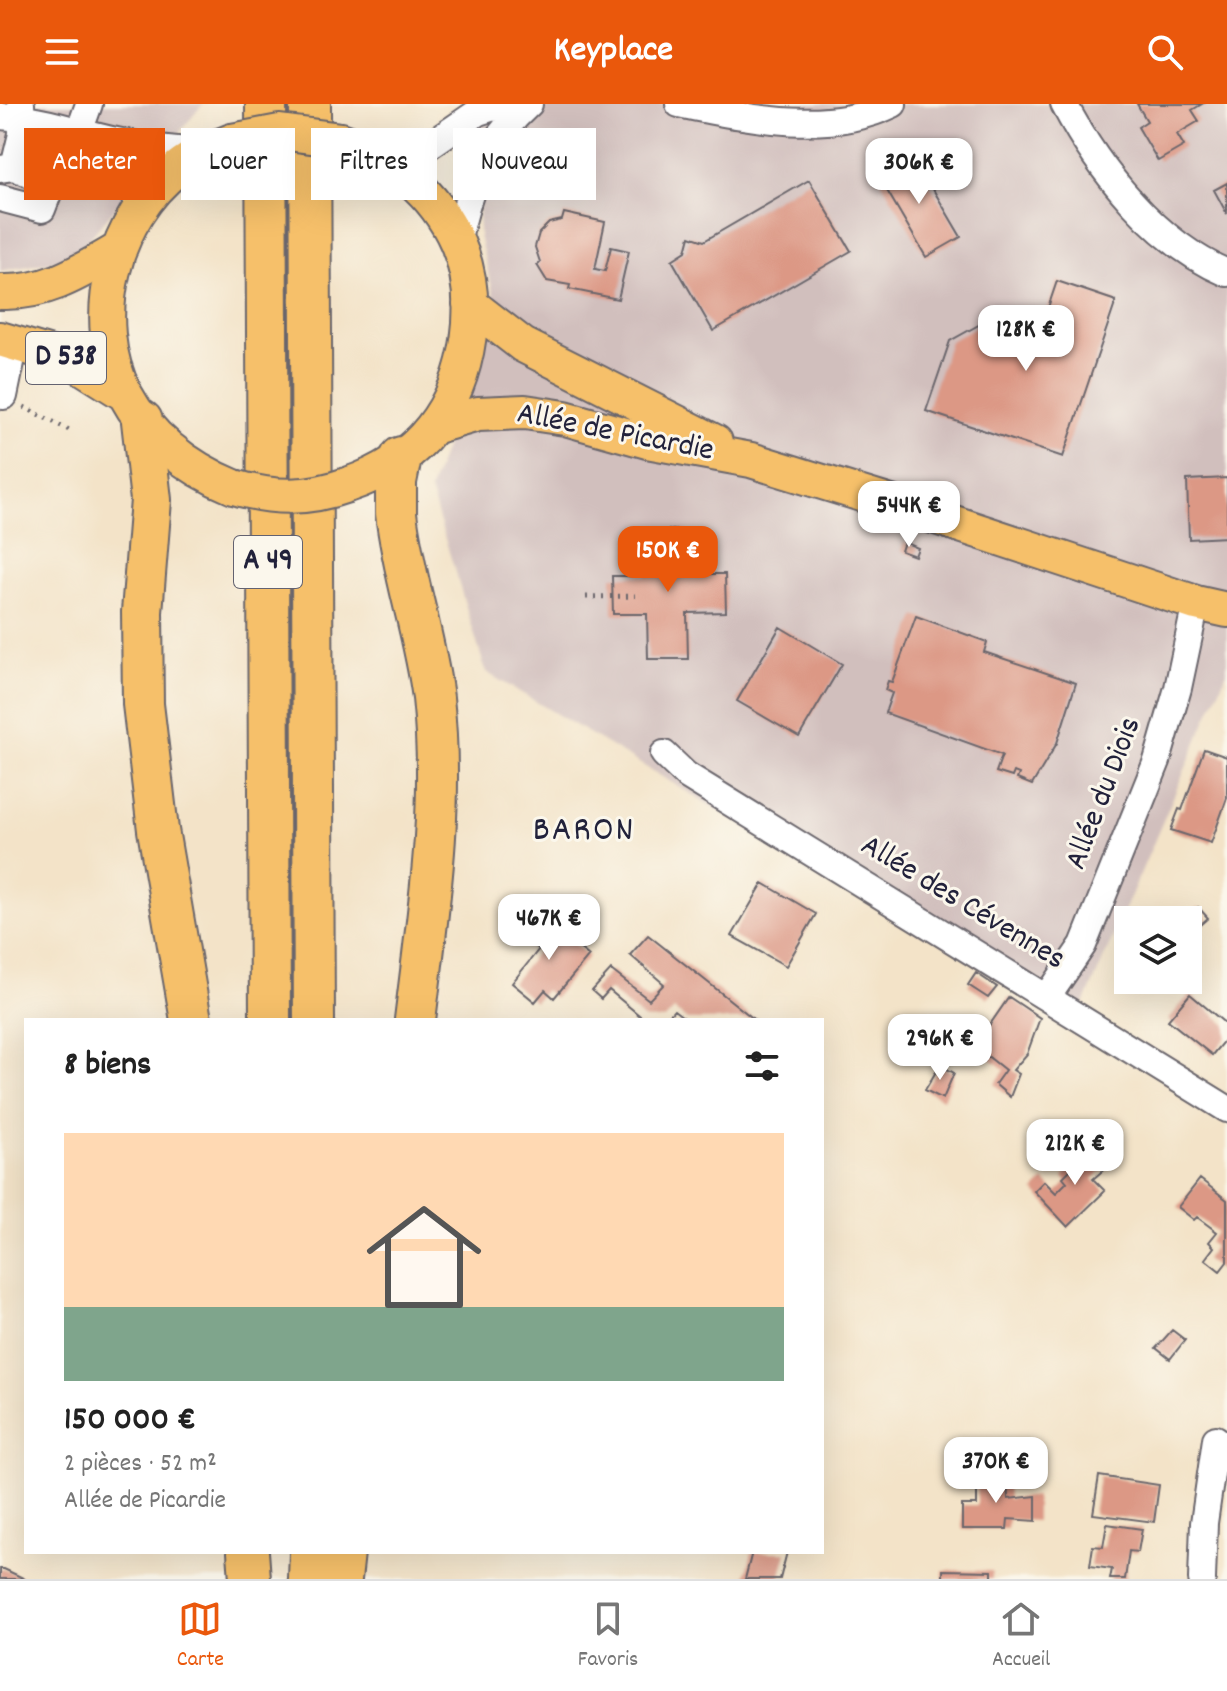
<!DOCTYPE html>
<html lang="fr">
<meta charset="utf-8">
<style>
:root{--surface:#fff;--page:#f2f2f2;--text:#222;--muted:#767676;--line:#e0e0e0;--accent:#ea580c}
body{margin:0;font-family:Dekko,sans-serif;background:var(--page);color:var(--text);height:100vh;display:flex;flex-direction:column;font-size:30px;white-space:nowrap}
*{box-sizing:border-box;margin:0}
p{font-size:26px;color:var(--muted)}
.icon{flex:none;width:44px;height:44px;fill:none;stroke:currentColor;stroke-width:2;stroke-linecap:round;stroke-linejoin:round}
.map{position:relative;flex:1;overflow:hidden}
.drawer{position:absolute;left:24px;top:914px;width:800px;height:536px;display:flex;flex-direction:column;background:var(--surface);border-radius:0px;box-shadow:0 8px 32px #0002}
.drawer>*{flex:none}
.hud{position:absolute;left:24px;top:24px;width:800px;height:72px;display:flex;gap:16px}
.buttons{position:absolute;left:1114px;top:802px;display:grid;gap:16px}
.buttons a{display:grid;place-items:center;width:88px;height:88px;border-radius:0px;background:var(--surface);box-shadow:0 8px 32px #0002;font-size:40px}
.price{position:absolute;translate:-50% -68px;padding:0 18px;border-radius:16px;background:#fff;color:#222;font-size:26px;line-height:52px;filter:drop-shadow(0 2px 4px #0008)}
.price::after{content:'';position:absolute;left:50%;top:48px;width:24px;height:18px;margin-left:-12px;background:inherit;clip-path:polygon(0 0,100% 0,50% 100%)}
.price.selected{background:var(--accent);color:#fff}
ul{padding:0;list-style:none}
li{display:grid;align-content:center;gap:16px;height:424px;padding:0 40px}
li+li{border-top:2px solid var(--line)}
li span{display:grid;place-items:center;height:248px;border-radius:0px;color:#555}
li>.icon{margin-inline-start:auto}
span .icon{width:144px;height:144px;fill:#fffc;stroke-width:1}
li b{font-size:34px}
h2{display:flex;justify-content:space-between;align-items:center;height:96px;padding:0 40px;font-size:34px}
.pill{padding:0 28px;border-radius:0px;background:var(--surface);box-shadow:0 8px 32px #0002;font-size:28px;line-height:72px}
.pill.selected{background:var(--accent);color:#fff}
header{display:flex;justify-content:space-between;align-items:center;height:104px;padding:0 40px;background:var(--accent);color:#fff;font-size:36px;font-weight:700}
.tabs{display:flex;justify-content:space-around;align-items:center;height:112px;border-top:2px solid var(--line);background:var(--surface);font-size:22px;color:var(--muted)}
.tabs a{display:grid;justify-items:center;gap:4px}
.tabs .selected{color:var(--accent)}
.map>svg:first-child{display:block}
</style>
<header><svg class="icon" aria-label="menu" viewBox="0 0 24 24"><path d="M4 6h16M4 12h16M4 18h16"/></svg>Keyplace<svg class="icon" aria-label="search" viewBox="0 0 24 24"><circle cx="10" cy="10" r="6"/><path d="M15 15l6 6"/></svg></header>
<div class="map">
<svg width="1227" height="1475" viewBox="0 0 1227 1475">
<rect width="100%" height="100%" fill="#fbf7ec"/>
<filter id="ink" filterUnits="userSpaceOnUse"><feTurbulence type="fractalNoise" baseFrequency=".0125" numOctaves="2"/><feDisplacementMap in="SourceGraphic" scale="16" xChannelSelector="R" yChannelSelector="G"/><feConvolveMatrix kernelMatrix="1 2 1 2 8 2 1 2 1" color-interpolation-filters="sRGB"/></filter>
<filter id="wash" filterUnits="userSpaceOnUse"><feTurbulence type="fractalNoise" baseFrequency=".006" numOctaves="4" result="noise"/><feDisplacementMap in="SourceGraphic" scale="32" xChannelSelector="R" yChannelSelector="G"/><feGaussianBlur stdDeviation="1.8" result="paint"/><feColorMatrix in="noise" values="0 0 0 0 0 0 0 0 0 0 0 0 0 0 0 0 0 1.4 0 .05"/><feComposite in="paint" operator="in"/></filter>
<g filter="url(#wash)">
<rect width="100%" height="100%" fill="#f3e3c8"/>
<!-- industrial -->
<path fill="#d1bfbd" d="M0 0H203L73 154 0 167Z
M476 0H1227V568L1076 919 486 568 430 386 496 199 479 132Z"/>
<g id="blocks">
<!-- building -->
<path fill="#dc9885" d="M1137 0H1202L1192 6 1199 17 1177 30 1184 42 1158 57 1138 23 1147 17Z
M914 53 961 133 926 153 875 66 882 62 894 66Z
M809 76 851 147 713 227 672 156 686 147 690 132 704 137Z
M1227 79V110L1214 86Z
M564 109 605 118 595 165 605 167 611 143 629 147 618 195 569 185 570 181 547 177 537 161 540 158 535 143 539 129 549 119 562 116Z
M1057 177 1116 197 1063 353 926 307 950 237 984 218 1037 236Z
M1227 374V433L1189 435 1187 376Z
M645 426H686V470H725L726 508 687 509 688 555H648L647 510H613L612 472H646Z
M904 438 918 444 915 452 901 447Z
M916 512 987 538 984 548 1076 579 1057 639 1032 681 1017 675 1019 670 1014 668 1012 673 996 668 1002 651 885 609 892 589 885 586 888 577 892 578Z
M780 523 842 560 799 633 737 597Z
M1204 645 1227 653V694L1211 739 1171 726 1179 705 1182 706Z
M763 779 816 810 786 862 732 832Z
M1198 803 1208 814 1194 826 1184 814Z
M539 815 553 826 555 824 589 852 554 894 545 886 535 898 512 879 539 845 524 833Z
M648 831 720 888 755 916H687L674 906 665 916H645L609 886 601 895 592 887 611 866 649 896 664 880 630 851Z
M976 869 997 883 988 894 968 881Z
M1190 890 1227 921V933L1212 951 1168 916Z
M1009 893 1040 914 1027 950 1013 966 1019 970 1010 993 995 980 1005 966 975 942Z
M940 961 954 969 943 995 925 986Z
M1086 1040 1107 1063 1093 1075 1105 1087 1068 1123 1034 1087 1044 1077 1056 1089 1067 1078 1063 1073 1074 1062 1069 1056Z
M1200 1075 1227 1096V1158L1220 1167 1205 1155 1214 1143 1209 1138 1217 1128 1197 1113 1194 1116 1178 1103Z
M1172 1226 1185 1236 1170 1255 1156 1244Z
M977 1368H1007L1008 1395 1036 1392V1417L1008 1415 1007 1425H962V1401H977Z
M1099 1372 1159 1381 1154 1418 1093 1410Z
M1107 1420 1142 1425 1138 1448 1129 1447 1125 1475H1110L1112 1465 1090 1462 1093 1442 1103 1443Z
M752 1448H787L780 1475H745Z
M0 1465H4L25 1475H0Z
M943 1466 992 1467V1475H943Z"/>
</g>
</g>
<g filter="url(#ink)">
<use href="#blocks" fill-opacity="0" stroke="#6b666c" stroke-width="2"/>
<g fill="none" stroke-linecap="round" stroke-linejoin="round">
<!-- minor casing -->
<g stroke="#6b666c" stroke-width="30">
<path id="minor" d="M679 0C748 14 827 32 893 0
M1064 0C1099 67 1156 139 1227 169
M0 12C28 14 53 20 80 28 121 40 162 46 205 48
M79 28 123 74 141 102
M79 28 89 0
M387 56 430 41 478 8 503 0
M14 63 22 30 21 0
M0 65 14 63 52 79 42 105 0 94
M457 138C472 77 482 43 529 0
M4 292 15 239
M664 650 686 671 1227 1005
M1048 892 1083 841 1157 657 1178 584 1196 499
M1202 1475 1204 1419 1216 1335"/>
</g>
<!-- major casing -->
<g stroke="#6b666c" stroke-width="38">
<path id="major" d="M341 36C391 53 435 88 457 138 482 195 471 274 432 324 411 351 380 370 347 381
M232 37C214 44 194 51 178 64 112 114 87 216 125 290 149 335 188 364 234 383
M0 188C46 190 80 168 118 146
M470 200 523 241 715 338
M0 235 71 256 125 290
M433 323 478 310 525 308 565 314 647 337 751 356 933 412 1196 499 1227 506"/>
</g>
<!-- highway casing -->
<g stroke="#6b666c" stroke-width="44">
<path id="highway" d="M266 0 270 916
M310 0 314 916
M142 317 151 396 142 508 143 600 158 726 191 916
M401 353 396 378V409C403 471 425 531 433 594 445 702 428 809 415 916
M248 1448 250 1475
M309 1475 310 1448
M341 1475 344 1448"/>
</g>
<!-- path -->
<path stroke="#6b666c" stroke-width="5" stroke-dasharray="2 6" stroke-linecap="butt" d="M24 303 69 326
M586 493 635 492"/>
<!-- minor -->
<use href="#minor" stroke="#fff" stroke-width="26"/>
<!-- major -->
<use href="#major" stroke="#f6c06b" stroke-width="34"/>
<!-- highway -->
<use href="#highway" stroke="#f6c06b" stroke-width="40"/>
<!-- major-bridge casing -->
<g stroke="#6b666c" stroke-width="38" stroke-linecap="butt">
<path id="major-bridge" d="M232 37 280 28 341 36
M234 383C274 395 308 395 347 381"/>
</g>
<!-- major-bridge -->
<use href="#major-bridge" stroke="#f6c06b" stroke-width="34"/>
</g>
</g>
<g text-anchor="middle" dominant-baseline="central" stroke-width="6" stroke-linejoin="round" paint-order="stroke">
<!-- shield labels -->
<g fill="#fbf7ec" stroke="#636270" stroke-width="2">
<rect x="26" y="228" width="80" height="52" rx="6"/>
<rect x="234" y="432" width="68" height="52" rx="6"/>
</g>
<g font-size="30" font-weight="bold" fill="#22223b">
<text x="66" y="254">D 538</text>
<text x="268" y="458">A 49</text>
</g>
<!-- street labels -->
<g font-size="32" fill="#22223b" stroke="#fbf7ec">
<text transform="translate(615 330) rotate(11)">Allée de Picardie</text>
<text transform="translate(1105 690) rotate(-69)">Allée du Diois</text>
<text transform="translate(962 800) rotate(31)">Allée des Cévennes</text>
</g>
<!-- quarter labels -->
<g font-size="36" letter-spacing="2" fill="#22223b" stroke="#fbf7ec">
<text x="584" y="728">BARON</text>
</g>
</g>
</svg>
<div class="buttons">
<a><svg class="icon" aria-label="layers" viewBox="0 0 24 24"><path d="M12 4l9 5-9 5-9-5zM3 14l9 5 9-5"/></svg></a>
</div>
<b class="price" style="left:919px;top:102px">306K €</b>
<b class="price" style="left:1026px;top:269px">128K €</b>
<b class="price" style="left:909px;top:445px">544K €</b>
<b class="price selected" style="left:668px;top:490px">150K €</b>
<b class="price" style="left:549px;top:858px">467K €</b>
<b class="price" style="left:940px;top:978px">296K €</b>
<b class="price" style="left:1075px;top:1083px">212K €</b>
<b class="price" style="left:996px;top:1401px">370K €</b>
<div class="hud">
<a class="pill selected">Acheter</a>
<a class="pill">Louer</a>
<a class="pill">Filtres</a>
<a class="pill">Nouveau</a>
</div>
<section class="drawer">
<h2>8 biens<svg class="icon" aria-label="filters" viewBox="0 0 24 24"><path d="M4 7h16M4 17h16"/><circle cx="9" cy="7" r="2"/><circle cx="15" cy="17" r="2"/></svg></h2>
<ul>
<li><span style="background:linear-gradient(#ffd9b3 70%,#7fa58c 0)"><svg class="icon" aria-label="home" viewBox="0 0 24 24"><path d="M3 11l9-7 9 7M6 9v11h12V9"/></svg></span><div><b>150 000 €</b><p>2 pièces · 52 m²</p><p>Allée de Picardie</p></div></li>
</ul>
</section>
</div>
<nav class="tabs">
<a class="selected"><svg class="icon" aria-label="map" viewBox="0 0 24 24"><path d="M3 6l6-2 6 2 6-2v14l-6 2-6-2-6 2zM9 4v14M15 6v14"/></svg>Carte</a>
<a><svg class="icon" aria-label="saved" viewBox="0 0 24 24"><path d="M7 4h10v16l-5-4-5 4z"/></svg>Favoris</a>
<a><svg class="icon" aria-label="home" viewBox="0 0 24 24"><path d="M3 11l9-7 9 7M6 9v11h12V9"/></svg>Accueil</a>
</nav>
